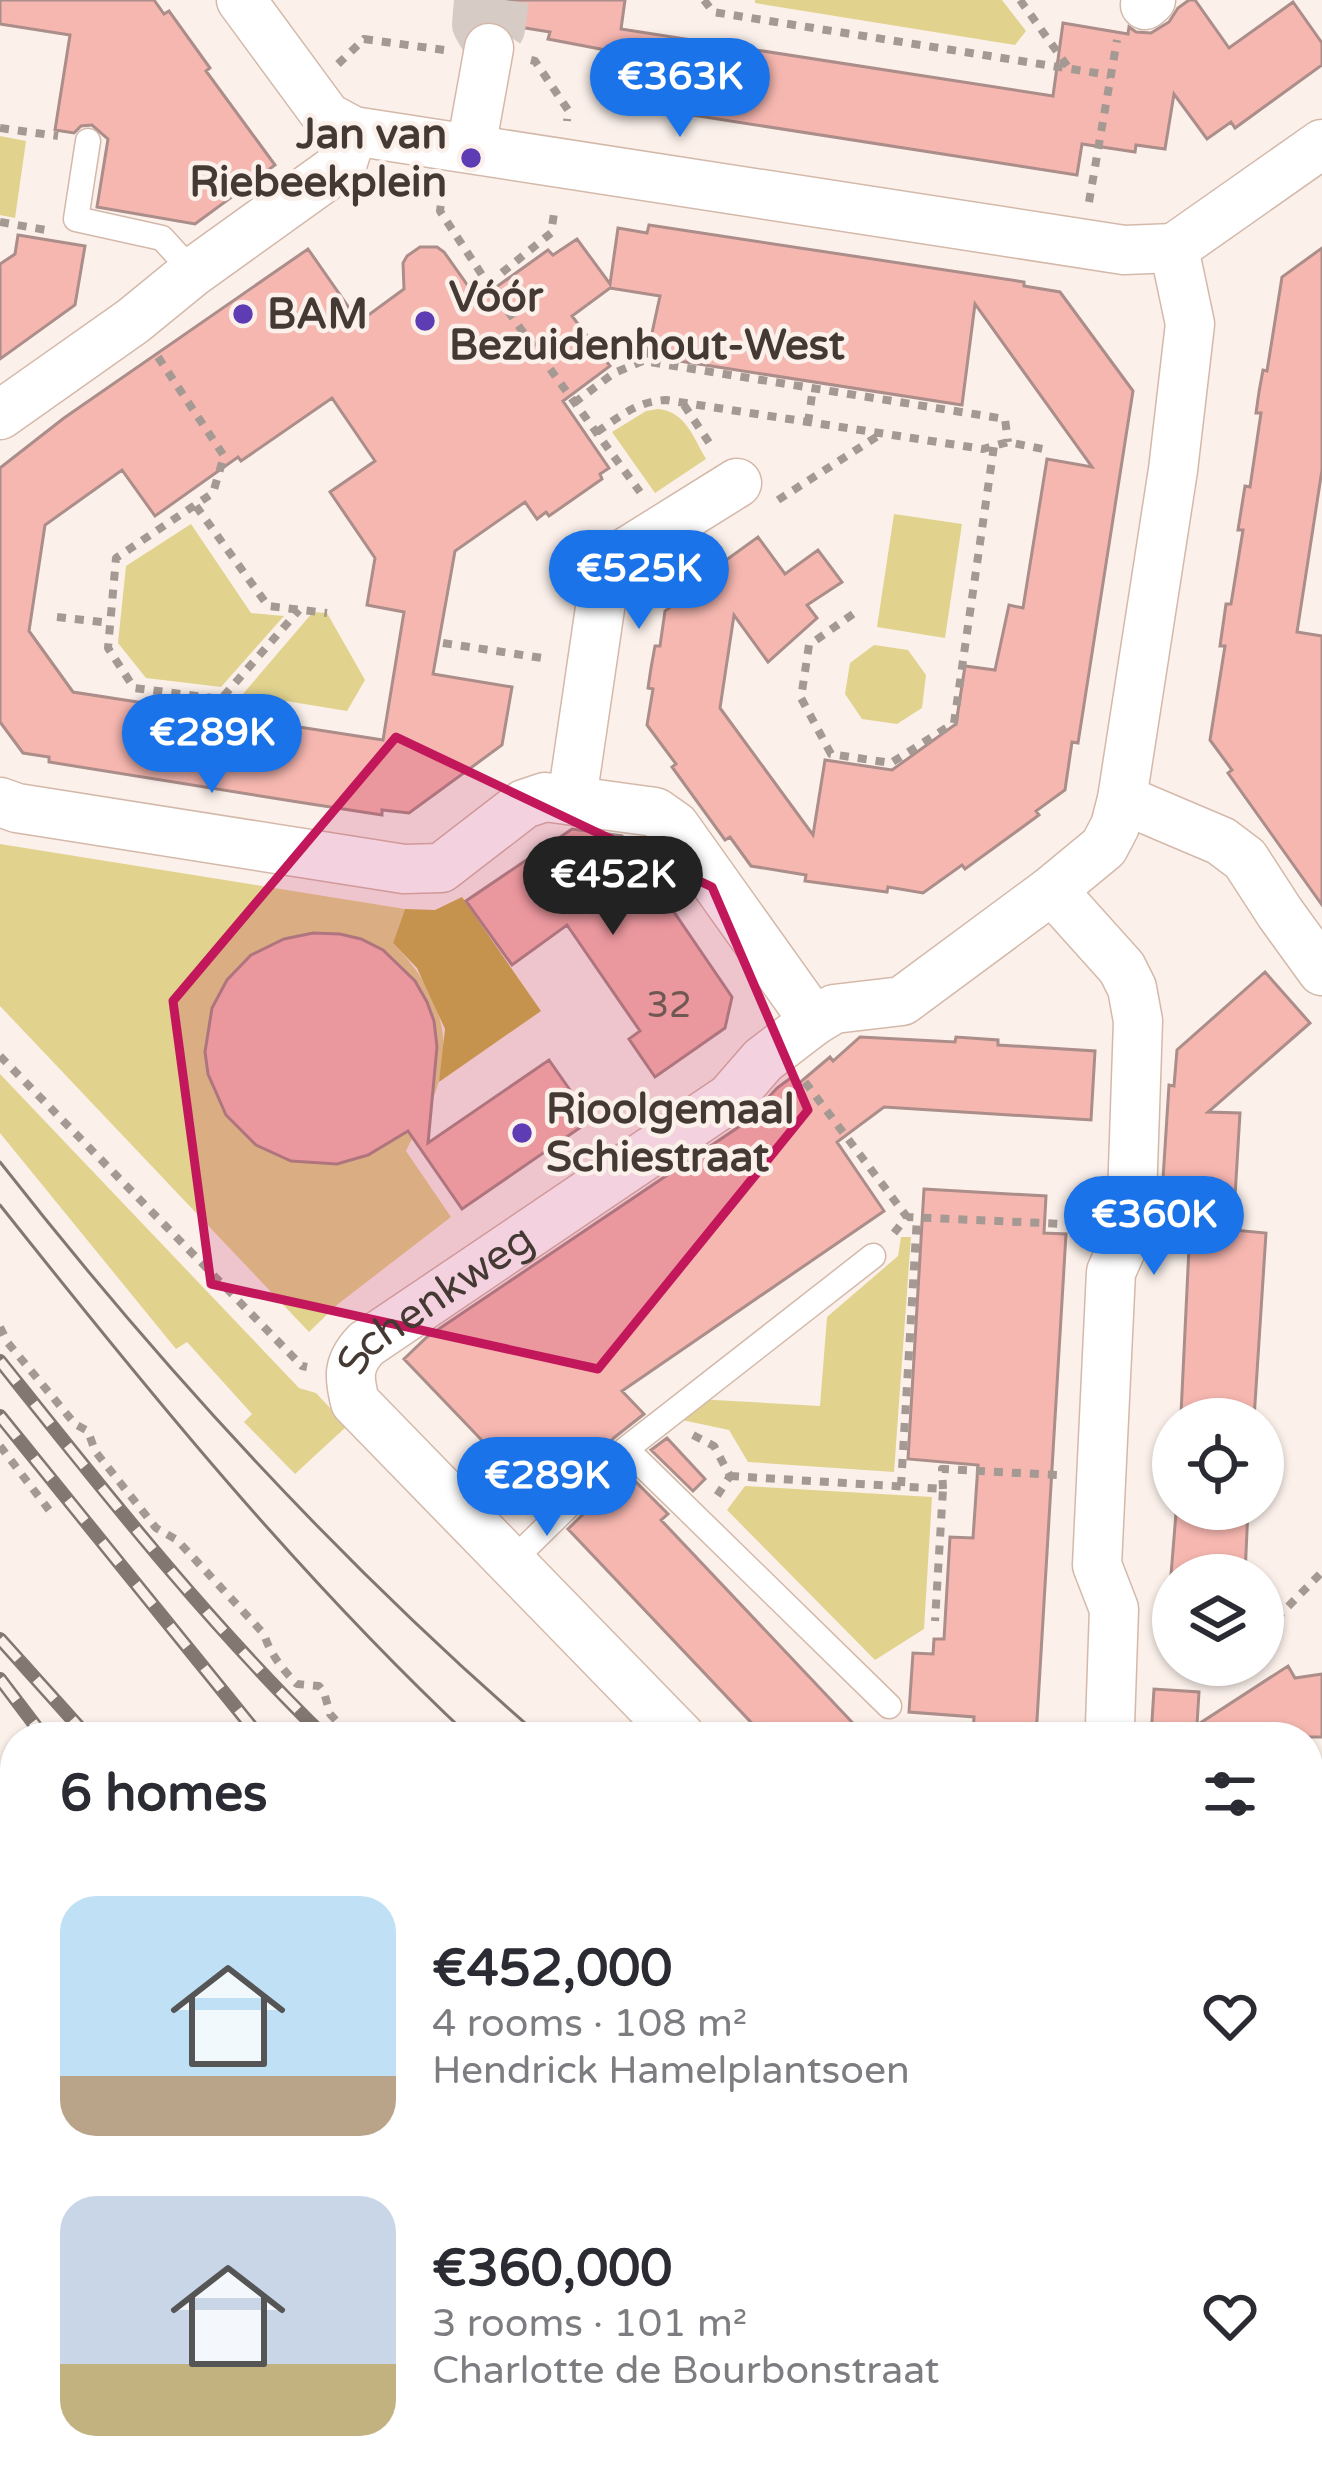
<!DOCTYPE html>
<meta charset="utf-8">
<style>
:root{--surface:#fff;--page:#f7f7f7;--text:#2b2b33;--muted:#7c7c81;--accent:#1a73e8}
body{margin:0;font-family:"Varela Round",sans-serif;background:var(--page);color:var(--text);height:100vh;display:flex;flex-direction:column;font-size:45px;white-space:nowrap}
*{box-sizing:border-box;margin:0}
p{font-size:39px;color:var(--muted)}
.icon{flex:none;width:66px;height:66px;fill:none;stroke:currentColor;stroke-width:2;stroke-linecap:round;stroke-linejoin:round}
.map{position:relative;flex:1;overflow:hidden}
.drawer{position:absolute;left:0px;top:1722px;width:1323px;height:771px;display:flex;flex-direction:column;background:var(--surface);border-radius:48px 48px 0 0;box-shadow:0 3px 9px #0004}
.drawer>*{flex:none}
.buttons{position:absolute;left:1152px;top:1398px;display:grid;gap:24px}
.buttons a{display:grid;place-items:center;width:132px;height:132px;border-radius:50%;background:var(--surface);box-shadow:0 3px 9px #0004;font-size:60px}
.price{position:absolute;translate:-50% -102px;padding:0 27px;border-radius:42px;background:var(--accent);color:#fff;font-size:39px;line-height:78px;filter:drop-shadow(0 3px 6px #0008)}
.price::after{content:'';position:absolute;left:50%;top:72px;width:36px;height:27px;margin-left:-18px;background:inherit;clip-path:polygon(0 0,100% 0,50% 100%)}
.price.selected{background:#222;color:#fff}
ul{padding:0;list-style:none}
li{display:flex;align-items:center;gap:36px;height:300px;padding:0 60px}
li span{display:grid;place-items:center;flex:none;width:336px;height:240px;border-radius:36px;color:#555}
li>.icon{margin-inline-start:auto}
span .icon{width:144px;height:144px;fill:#fffc;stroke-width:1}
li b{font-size:51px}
h2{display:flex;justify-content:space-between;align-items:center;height:144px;padding:0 60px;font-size:51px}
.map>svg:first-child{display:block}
</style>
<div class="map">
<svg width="1322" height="2491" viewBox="0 0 1322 2491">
<rect width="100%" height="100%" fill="#fbf0ea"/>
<!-- green -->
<path fill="#e1d38e" d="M755 0H1002L1026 31 1015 45 755 3Z
M0 136 26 141 15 218 0 215Z
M658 409C686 412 693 437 706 459L655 493 612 432 646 411Z
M894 514 962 524 945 638 877 627Z
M191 524 251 613 284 616 221 687 146 678 118 643 126 566Z
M313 612 327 613 365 680 347 711 243 694Z
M874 645 908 650 926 675 922 708 897 724 862 719 845 694 850 663Z
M0 844 405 909 393 943C431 982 454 1027 439 1081 433 1105 416 1129 406 1151L451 1217 338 1304 309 1332 0 1006Z
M0 1074 299 1388 316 1393 347 1426 295 1474 244 1422 252 1414 187 1342 176 1349 0 1133Z
M901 1237H911L894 1472 748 1462 729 1430 682 1420 696 1399 820 1406 827 1317 898 1256Z
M745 1486 932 1497 924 1629 875 1660 727 1510Z
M0 2305 15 2314V2478H125L126 2491H0Z"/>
<!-- forest -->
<path fill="#c7b24c" d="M462 897 541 1011 439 1082 445 1029 417 968 393 943 405 909 435 910Z
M320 2478H395L375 2491H313Z
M681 2478H891L915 2491H687Z"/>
<!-- building -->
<path fill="#f6b7b0" stroke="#ab8d89" stroke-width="3" fill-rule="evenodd" d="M0 0H154L164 14 169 11 210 68 206 71 275 165 195 224 97 207 108 139 92 125 81 126 74 133 55 130 70 35 0 24Z
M475 0H625L621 29 1053 96 1063 23 1128 34 1129 27 1136 32 1151 33 1169 22 1178 8 1189 0H1195L1229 48 1293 2 1322 43V65L1235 128 1231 122 1207 139 1174 94 1165 149 1136 145 1135 152 1082 144 1077 175 609 102 616 52 548 39 550 32 506 25 493 20 474 21Z
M649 225 1024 282V286L1060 292 1133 391 1078 743 1072 742 1065 790 1036 811 1039 815 965 869 962 865 923 893 888 887 887 892 805 881 806 875 751 866 730 837 725 840 672 767 676 764 647 725 653 689 648 688 651 668 655 646H660L665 611 707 580 704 576 758 537 785 574 818 550 842 582 807 605 817 618 768 662 734 615 720 708 813 835 825 760 892 770 956 724 965 666 995 670 1009 605 1023 608 1047 459 1092 467 975 304 962 405 647 356 660 296 610 288 572 316 610 366 563 401 609 468 600 474 602 479 549 516 546 512 537 519 525 502 455 551 433 674 512 687 502 745 409 813 382 810V815L298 802 49 762V757L23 753 0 722V468L64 418 308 249 359 322 404 289 403 263 407 256 420 247H437L444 252 478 300 548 250 553 255 577 239 610 284 618 228 647 233ZM332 398 375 461 330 492 375 558 367 605 404 612 383 740 73 692 29 631 45 525 122 470 155 516 238 457 241 461Z
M18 235 85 246 75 305 0 359V264L15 254Z
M1322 248V470L1297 632 1322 636V905L1228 773 1232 770 1210 740 1225 646H1220L1226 604H1231L1243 530H1238L1245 486 1250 487 1261 413H1256L1259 392 1263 370 1267 371 1282 277Z
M572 829 622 836 732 997 725 1028 655 1077 629 1039 640 1031 567 925 512 965 466 901Z
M313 933 340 934 361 939 383 950 415 981 427 1002 434 1021 437 1047 428 1143 549 1060 591 1120 462 1209 408 1131 368 1155 337 1164 291 1161 256 1145 226 1115 208 1074 205 1052 212 1008 227 980 251 955 284 939Z
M1265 972 1310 1023 1208 1112 1240 1113 1233 1230 1266 1233 1254 1419H1186L1187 1415 1181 1414 1190 1227 1160 1226 1169 1085 1174 1086 1177 1050Z
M860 1037 955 1042 956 1037 998 1040V1045L1095 1051 1091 1120 884 1107 837 1142 884 1211 622 1391 644 1414 615 1437 545 1505 541 1502 404 1359 427 1337 746 1122 777 1088 792 1077 797 1085 830 1057 833 1061Z
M924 1189 1046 1196 1044 1233 1066 1234 1036 1737H973L974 1717 909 1712 913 1653 933 1654 934 1639H944L950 1537 973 1538 978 1465 908 1459Z
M667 1438 705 1479 693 1491 651 1450Z
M626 1472 668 1514 661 1520 866 1737H765L568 1529Z
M1181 1509H1248L1245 1575H1171L1176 1513H1180Z
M1288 1666 1295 1678 1322 1674V1737H1151L1154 1689 1199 1692 1197 1725Z"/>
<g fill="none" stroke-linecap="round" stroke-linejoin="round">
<!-- minor-tunnel -->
<path stroke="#d6cbc5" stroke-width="48" stroke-dasharray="48 24" stroke-linecap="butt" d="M478 0 476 25 489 48 501 29 505 0"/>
<!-- service casing -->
<g stroke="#d4b9aa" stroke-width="27">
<path id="service" d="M88 141 76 219 162 238 193 272
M626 1449 889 1706
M511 1562 626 1449 873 1256
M0 1912 15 1925"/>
</g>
<!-- minor casing -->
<g stroke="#d4b9aa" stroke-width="51">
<g id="minor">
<path d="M241 0 327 117 353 131 1124 250 1174 248"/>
<path d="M1145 5 1151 0"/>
<path d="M471 148 489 48"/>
<path d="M1174 248 1322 144"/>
<path d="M0 415 133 321 193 272 342 165 353 131"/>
<path d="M572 799 604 581 620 556 737 483"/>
<path d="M1122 799 1221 841 1245 859 1280 913 1322 971"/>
<path d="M0 802 17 808 404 869 441 868 524 804 545 797 655 812 675 826 814 1021"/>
<path d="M1052 890 1122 968 1132 988 1138 1021 1131 1227 1111 1272 1097 1565 1114 1609 1110 1725"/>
<path id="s1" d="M681 1737 355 1402C349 1378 347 1364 366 1344L730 1098 763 1060 814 1021 834 1009 902 1001 1052 890 1104 847 1115 826 1122 799 1173 470 1190 324 1174 248"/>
<path d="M1308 1818 1322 1808"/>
<path d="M1308 2036 1322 2049"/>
<path d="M0 2225 15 2240"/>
<path d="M232 2478 237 2491"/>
</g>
</g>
<!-- secondary casing -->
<g stroke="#d4b9aa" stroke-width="69">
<path id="secondary" d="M1308 1962 1322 1953
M492 2491 512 2478"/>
</g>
<!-- path -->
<path stroke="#a49993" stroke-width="8" stroke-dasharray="9 9" stroke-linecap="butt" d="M704 0 713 12 1109 75
M1020 0 1068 67
M531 60 535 61 568 110 567 121
M338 64 364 39 444 50
M0 128 58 136
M443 188 440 211 488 284 640 492
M1089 202 1117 40
M0 222 46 230
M488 284 551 233 555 207
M158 357 224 456 213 493 116 558 108 648 134 688 221 699 299 610
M574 403 614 373 643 361 1005 419 1008 442
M684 405 712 447
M808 423 813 388
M597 432C620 416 638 401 666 400L983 449 1008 442 1048 450
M778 500 881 434
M196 506 268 606 327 613
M853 614 809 645 801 698 831 754 891 763 954 723 994 446
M57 617 110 623
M443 643 549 659
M0 1056 302 1366 307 1367
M805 1082 907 1217
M894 1233 907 1217 1088 1225
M0 1327 8 1343 75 1424 88 1431 95 1451 156 1528 177 1540 264 1634C270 1654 283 1670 297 1684L319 1686 324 1692 330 1714 351 1737
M693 1435 714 1446 730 1476 717 1496
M0 1446 49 1510
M730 1476 943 1489 935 1621
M901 1486 917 1217
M943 1489 942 1469 1057 1475
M1263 1632 1322 1572
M0 2293 15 2303
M133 2478 134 2491
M288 2491 308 2478"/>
<!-- service -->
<use href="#service" stroke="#fff" stroke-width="24"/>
<!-- minor -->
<use href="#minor" stroke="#fff" stroke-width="48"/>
<!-- secondary -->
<use href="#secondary" stroke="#fff" stroke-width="66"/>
<!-- tram -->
<path stroke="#827771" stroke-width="3" d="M0 1162C163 1370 341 1564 541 1737
M0 1205C147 1390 298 1576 470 1737
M1308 2165 1322 2170
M1308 2241 1322 2245"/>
<!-- rail casing -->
<g stroke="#827771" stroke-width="14">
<path id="rail" d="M0 1361C104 1491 206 1621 325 1737
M0 1416 260 1737
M0 1639 88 1737
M0 1679 44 1737
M0 1779 15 1793
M0 1819 15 1834
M1308 2306 1322 2310
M1308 2370 1322 2374
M580 2478 588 2491
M651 2478 658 2491
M1108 2478 1132 2491
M1159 2478 1183 2491"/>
</g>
<!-- rail -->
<use href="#rail" stroke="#fbf0ea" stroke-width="9" stroke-dasharray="27" stroke-linecap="butt"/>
</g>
<!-- marked area -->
<path fill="#c2185b" fill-opacity="0.2" stroke="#c2185b" stroke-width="9" stroke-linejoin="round" d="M396 737 712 887 808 1110 598 1369 211 1284 173 1001Z"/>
<!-- markers -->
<g fill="#5d3cb4" stroke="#fbf0ea" stroke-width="4.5">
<circle cx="471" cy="158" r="12"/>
<circle cx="243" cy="314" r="12"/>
<circle cx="425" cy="321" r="12"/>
<circle cx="522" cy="1133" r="12"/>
</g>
<g text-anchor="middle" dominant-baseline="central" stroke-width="9" stroke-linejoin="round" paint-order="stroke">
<!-- number labels -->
<g font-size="36" fill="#705852">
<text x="669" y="1005">32</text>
</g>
<!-- poi labels -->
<g font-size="42" font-weight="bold" fill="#443933" stroke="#fbf0ea" text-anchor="start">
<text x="447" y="134" text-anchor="end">Jan van<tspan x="447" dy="48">Riebeekplein</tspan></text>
<text x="449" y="297">Vóór<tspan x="449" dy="48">Bezuidenhout-West</tspan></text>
<text x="267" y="314">BAM</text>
<text x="546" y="1109">Rioolgemaal<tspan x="546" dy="48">Schiestraat</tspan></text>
</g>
<!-- street labels -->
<g font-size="42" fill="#443933" stroke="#fbf0ea">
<text stroke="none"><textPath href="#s1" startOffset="612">Schenkweg</textPath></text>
</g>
</g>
</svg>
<div class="buttons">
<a><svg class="icon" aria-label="locate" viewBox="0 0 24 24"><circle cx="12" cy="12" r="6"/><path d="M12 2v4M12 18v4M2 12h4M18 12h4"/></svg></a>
<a><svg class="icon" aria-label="layers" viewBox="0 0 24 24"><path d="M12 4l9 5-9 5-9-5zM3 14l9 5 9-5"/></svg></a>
</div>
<b class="price" style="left:680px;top:140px">€363K</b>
<b class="price" style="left:639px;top:632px">€525K</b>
<b class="price" style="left:212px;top:796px">€289K</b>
<b class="price selected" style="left:613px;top:938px">€452K</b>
<b class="price" style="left:1154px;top:1278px">€360K</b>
<b class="price" style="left:547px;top:1539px">€289K</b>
<section class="drawer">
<h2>6 homes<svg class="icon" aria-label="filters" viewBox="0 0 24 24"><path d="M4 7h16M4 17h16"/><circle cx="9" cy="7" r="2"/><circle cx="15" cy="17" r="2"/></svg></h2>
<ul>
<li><span style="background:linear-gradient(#bfe0f5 75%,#b9a48a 0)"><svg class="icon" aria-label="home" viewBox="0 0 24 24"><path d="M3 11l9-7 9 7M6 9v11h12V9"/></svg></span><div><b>€452,000</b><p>4 rooms · 108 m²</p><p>Hendrick Hamelplantsoen</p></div><svg class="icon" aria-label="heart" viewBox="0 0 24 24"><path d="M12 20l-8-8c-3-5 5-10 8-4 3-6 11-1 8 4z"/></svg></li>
<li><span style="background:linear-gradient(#c9d6e8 70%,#c2b280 0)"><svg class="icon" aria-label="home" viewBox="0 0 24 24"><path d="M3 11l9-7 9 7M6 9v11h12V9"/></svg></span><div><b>€360,000</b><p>3 rooms · 101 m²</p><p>Charlotte de Bourbonstraat</p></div><svg class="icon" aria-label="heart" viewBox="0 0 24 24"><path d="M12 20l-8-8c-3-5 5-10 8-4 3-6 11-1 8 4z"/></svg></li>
</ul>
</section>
</div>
